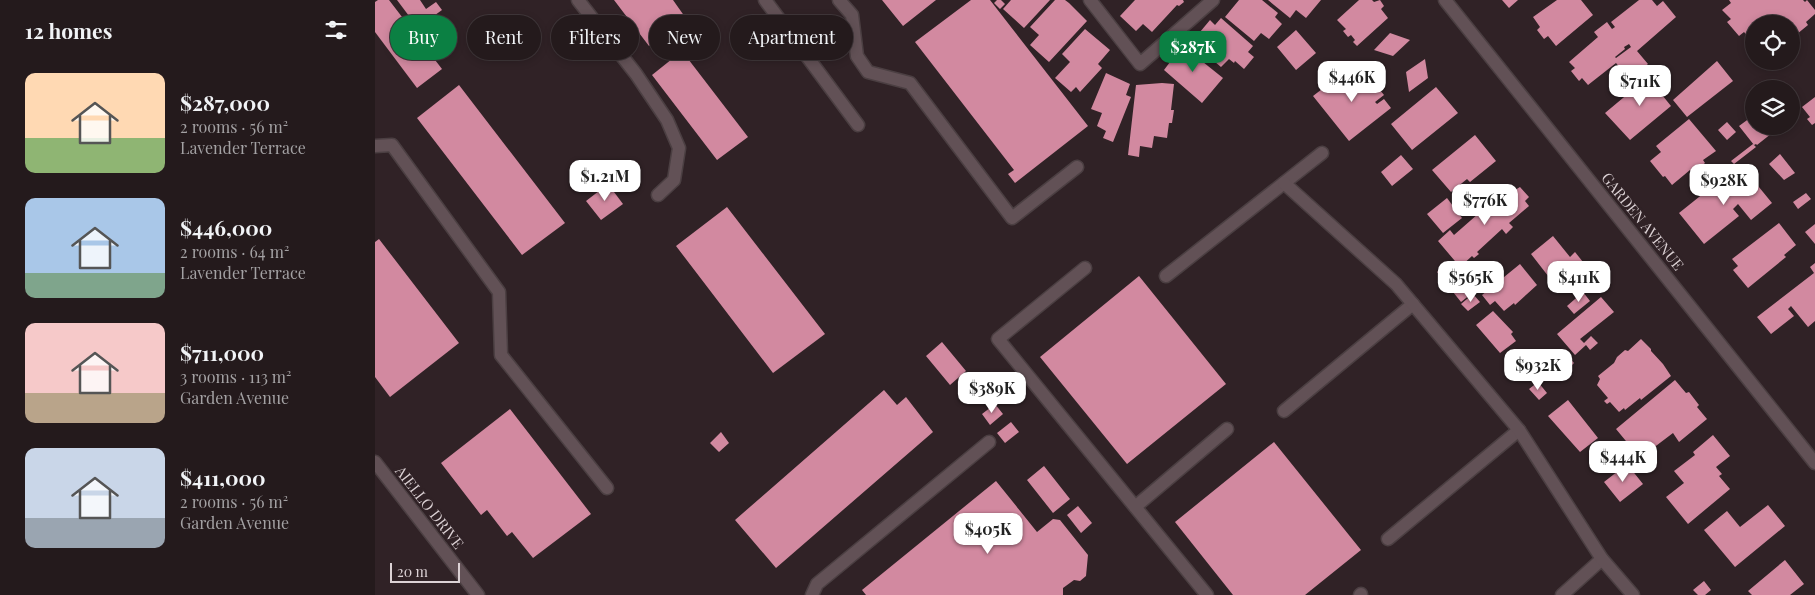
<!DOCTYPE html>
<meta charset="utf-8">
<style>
:root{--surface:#241a1c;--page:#2c2325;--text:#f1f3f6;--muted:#a3a1a3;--line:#41383b;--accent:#0b8043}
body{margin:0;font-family:"Playfair Display",serif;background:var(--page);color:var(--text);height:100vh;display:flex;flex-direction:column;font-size:19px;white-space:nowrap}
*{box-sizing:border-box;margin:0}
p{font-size:16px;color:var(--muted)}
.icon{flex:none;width:28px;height:28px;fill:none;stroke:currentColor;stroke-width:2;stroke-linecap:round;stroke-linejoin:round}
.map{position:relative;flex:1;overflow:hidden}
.side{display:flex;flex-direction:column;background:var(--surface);width:375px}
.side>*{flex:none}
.banner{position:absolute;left:15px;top:15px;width:475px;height:45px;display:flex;gap:10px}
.fabs{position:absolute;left:1370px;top:15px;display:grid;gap:10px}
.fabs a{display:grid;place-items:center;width:55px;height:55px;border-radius:50%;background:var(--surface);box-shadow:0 2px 8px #0003,0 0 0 1px var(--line);font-size:25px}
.scale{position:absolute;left:15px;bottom:12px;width:70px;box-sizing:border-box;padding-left:5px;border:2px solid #dcd2d5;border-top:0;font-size:14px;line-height:18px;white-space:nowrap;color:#dcd2d5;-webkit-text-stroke:4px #302226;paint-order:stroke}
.price{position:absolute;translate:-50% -42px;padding:0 11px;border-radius:10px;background:#fff;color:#222;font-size:16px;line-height:32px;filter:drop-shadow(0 1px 2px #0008)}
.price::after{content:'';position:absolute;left:50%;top:30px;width:15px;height:11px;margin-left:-8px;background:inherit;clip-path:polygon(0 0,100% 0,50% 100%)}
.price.selected{background:var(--accent);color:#fff}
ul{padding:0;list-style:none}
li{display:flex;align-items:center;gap:15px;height:125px;padding:0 25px}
li span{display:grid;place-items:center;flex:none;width:140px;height:100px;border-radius:10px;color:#555}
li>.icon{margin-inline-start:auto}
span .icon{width:60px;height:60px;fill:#fffc;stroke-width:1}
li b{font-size:21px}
h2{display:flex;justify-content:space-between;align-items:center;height:60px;padding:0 25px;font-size:21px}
.tag{padding:0 18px;border-radius:22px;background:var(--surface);box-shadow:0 2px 8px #0003,0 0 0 1px var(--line);font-size:18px;line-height:45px}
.tag.selected{background:var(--accent);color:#fff}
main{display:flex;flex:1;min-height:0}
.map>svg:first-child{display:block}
</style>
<main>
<section class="side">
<h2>12 homes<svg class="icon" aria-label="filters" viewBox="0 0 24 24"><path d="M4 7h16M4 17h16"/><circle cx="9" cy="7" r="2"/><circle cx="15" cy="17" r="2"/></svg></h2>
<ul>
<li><span style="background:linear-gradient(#ffd9b3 65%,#8fb573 0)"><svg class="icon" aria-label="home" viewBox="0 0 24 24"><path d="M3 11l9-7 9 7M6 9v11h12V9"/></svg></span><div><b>$287,000</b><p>2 rooms · 56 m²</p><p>Lavender Terrace</p></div></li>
<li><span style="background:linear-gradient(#a9c7e8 75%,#7fa58c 0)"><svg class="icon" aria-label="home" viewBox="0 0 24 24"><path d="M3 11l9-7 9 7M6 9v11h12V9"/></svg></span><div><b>$446,000</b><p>2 rooms · 64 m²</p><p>Lavender Terrace</p></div></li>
<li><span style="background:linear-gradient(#f6c9c9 70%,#b9a48a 0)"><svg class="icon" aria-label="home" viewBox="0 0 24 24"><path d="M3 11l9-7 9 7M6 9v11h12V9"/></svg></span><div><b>$711,000</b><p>3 rooms · 113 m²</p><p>Garden Avenue</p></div></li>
<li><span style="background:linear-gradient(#c9d6e8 70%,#9aa5b1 0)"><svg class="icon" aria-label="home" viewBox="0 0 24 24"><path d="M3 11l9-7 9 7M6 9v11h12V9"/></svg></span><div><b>$411,000</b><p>2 rooms · 56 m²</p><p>Garden Avenue</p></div></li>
</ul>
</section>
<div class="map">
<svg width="1440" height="595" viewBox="0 0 1440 595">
<rect width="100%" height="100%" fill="#302226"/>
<!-- building -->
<path fill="#d289a0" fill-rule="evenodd" d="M3 0H14L67 69 42 88 0 32V2Z
M22 0H45L51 9 61 2 67 10 45 26 39 18 37 20Z
M239 0H298L310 17 274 46Z
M507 0H561L528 26Z
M596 0H615L713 126 640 183 633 174 639 170 540 42Z
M622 0H626L630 4 625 9 619 3Z
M636 0H675L649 28 628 9Z
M680 0H690L694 3 712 21 674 62 655 45 664 35 655 27Z
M760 0H808L809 2 804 6 802 5 777 32 768 24 761 31 745 16Z
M864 0H887L903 13 900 17 907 24 894 39 886 33 879 41 850 17Z
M893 0H946L931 18 921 10 915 18Z
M984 0H997L999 2 1005 0 1009 6 1006 9 1013 18 982 46 978 42 980 40 976 35 973 37 968 31 971 29 962 20Z
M1127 0H1143L1134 8Z
M1182 0H1206L1218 15 1181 46 1173 36 1169 39 1162 30 1165 27 1158 17Z
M1264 0H1277L1282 6 1288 1 1301 17 1262 51 1273 64 1254 79 1241 63 1213 85 1207 78 1204 81 1196 71 1200 68 1194 62 1223 37 1219 32 1232 22 1237 29 1240 27 1236 22ZM1254 44 1256 47 1241 58 1240 57 1250 49 1249 47Z
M1354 0H1428L1430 2 1432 0 1440 10V14L1431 22 1433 25 1416 39V24H1379V53L1373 46 1378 42 1369 32 1364 36 1352 22 1356 19 1347 10 1356 3Z
M846 18 878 46 873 52 879 57 869 69 860 61 859 63 854 59 846 67 820 45 828 35 825 32 835 20 840 25Z
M710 29 735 50 723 64 727 68 705 92 701 87 696 92 680 78 695 62 687 54Z
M921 30 941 53 921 70 902 47Z
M1015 33 1035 40 1018 56 999 50Z
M807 45 815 50 818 47 831 58 828 62 848 78 827 103 789 70 795 62 794 61Z
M307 51 373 137 342 160 277 75Z
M1050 59 1053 78 1034 92 1031 72Z
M1342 61 1358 81 1312 117 1298 100Z
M1390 61H1402L1395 67Z
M973 69 981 79 990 72 998 82 992 88 994 91 1001 85 1009 95 1000 102 1002 104 1009 99 1016 108 974 141 938 96Z
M1283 71 1293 83 1283 90 1296 106 1255 140 1230 113 1273 77V78Z
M731 73 755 84 751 95 756 97 738 142 728 138 731 131 722 126 727 113 716 109Z
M787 83 799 84 796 110H799L797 123H794L792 138 779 136 777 148 765 146 764 157 753 155 761 85Z
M84 85 190 223 147 255 42 118Z
M1061 87 1083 113 1037 150 1016 124Z
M1440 97V123L1437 125 1432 119 1435 117 1427 107Z
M1379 115V126H1406L1382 145 1381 144 1379 145 1364 126Z
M1314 119 1341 151 1328 160 1330 163 1318 173 1315 170 1297 185 1290 176 1288 177 1275 161 1286 152 1281 146Z
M1352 122 1361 132 1352 140 1343 130Z
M1100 135 1121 161 1095 182 1092 179 1076 192 1057 170Z
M1378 144 1381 147 1359 164 1356 161Z
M1405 154 1420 173 1409 180 1394 164Z
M1026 155 1038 169 1017 186 1006 172Z
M1359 169 1372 187 1379 181 1397 203 1376 220 1363 204 1358 209 1364 216 1329 244 1304 213Z
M233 184 248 204 226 220 211 201Z
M1136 185 1140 190 1145 187 1154 197 1150 201 1154 206 1134 223 1138 227 1131 234 1127 229 1102 252 1104 254 1099 258 1097 256 1085 267 1063 241 1075 230 1079 235Z
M1431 193 1436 199 1423 209 1418 202Z
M1072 198 1087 218 1068 233 1052 214Z
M352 207 450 334 398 373 301 246Z
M1404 223 1421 245 1409 255 1411 257 1373 288 1358 270 1363 266 1357 259Z
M1440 224V244L1430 232Z
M1178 236 1195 257 1200 252 1212 267 1184 290 1156 254Z
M4 239 84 343 15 397 0 377V242Z
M1440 263V321L1433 327 1416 306 1413 309 1419 316 1396 334 1382 317 1439 273 1435 267Z
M1145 264 1162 285 1140 305 1139 303 1129 311 1120 301 1115 305 1107 295Z
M1071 265 1078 274 1084 269 1101 290 1086 302 1062 272Z
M764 276 851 384 752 464 665 357Z
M1208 292 1215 301 1199 314 1192 306Z
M1098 294 1105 302 1093 311 1086 304Z
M1226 297 1239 312 1205 339 1209 343 1216 336 1223 343 1215 350 1211 345 1200 355 1182 334Z
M1118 311 1138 332 1136 334 1141 341 1125 353 1101 325Z
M1266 339 1276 349V351L1288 364 1296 376 1266 400 1265 398 1250 410 1249 408 1244 412 1235 402 1232 404 1229 401 1233 398 1222 385 1225 379 1223 376 1239 363 1242 357 1250 350 1253 351Z
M567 342 591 371 575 385 551 356Z
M1192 355 1199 363 1192 370 1184 361 1186 359 1187 360Z
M1182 361 1192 372 1183 379 1174 369Z
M1300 380 1311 393 1314 392 1324 405 1322 407 1332 419 1304 442 1298 433 1265 458 1241 429Z
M1163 382 1172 393 1164 400 1154 389Z
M509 390 522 405 531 397 558 432 401 568 360 520Z
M1193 400 1223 438 1205 452 1173 416Z
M620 404 628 414 615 425 607 414Z
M135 409 216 514 158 558 137 532 132 536 112 510 106 515 66 463Z
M636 422 644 432 630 443 622 433Z
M346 432 354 443 344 452 335 443Z
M1338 435 1355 456 1341 467 1347 474 1344 476 1355 489 1313 524 1291 497 1309 483 1299 471 1320 455 1318 452Z
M899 442 986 550 930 595H858L800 522Z
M1252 464 1268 484 1245 502 1229 482Z
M669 466 695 499 678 513 652 480Z
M621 481 662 532 678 519 685 520 713 555 711 576 705 581 699 580 688 588V595H491L487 590Z
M1393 505 1410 526 1360 567 1329 530 1352 511 1365 527Z
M703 506 717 523 706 533 692 515Z
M1410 560 1429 584 1415 595H1377L1373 591Z
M1329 581 1336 590 1330 595H1323L1318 590Z"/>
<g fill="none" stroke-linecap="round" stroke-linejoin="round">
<!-- lane casing -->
<g stroke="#4b3f42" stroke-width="15">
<path id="lane" d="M203 0 261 74 292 120 304 148 299 180 283 195
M390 0 483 125
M464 0 477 15 482 56 493 72 535 83 637 218 702 167
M715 0 765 64 838 0
M0 146 17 145 124 292 126 355 232 488
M710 268 623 339 832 595
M791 276 947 153
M909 411 1038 304
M760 507 852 429
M1013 539 1144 430
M437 595 442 584 614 442
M985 595 986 594
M1187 595 1227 559"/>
</g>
<!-- street casing -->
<g stroke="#4b3f42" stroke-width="15">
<path id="street" d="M1070 0 1440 463
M909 183 1021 284 1144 430 1227 559 1258 595
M0 462 103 595"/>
</g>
<!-- lane -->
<use href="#lane" stroke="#625156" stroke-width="12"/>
<!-- street -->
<use href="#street" stroke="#625156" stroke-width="12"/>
</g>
<g text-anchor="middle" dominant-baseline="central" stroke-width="5" stroke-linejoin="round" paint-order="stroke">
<!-- street labels -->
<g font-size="15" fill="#dcd2d5" stroke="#302226">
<text transform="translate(1268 221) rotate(51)">GARDEN AVENUE</text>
<text transform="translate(55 507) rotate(52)">AIELLO DRIVE</text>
</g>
</g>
</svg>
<div class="fabs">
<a><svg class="icon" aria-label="locate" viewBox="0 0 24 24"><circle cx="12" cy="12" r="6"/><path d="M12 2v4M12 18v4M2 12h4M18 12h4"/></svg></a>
<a><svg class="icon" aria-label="layers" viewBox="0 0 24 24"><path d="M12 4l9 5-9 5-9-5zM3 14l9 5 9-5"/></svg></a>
</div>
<div class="scale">20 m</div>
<b class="price selected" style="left:818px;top:73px">$287K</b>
<b class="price" style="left:977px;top:103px">$446K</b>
<b class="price" style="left:1265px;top:107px">$711K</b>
<b class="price" style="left:230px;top:202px">$1.21M</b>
<b class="price" style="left:1349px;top:206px">$928K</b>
<b class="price" style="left:1110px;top:226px">$776K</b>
<b class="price" style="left:1096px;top:303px">$565K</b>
<b class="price" style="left:1204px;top:303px">$411K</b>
<b class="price" style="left:1163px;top:391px">$932K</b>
<b class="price" style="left:617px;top:414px">$389K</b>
<b class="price" style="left:1248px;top:483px">$444K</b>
<b class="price" style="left:613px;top:555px">$405K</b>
<div class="banner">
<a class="tag selected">Buy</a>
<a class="tag">Rent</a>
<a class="tag">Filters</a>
<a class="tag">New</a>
<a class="tag">Apartment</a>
</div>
</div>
</main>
